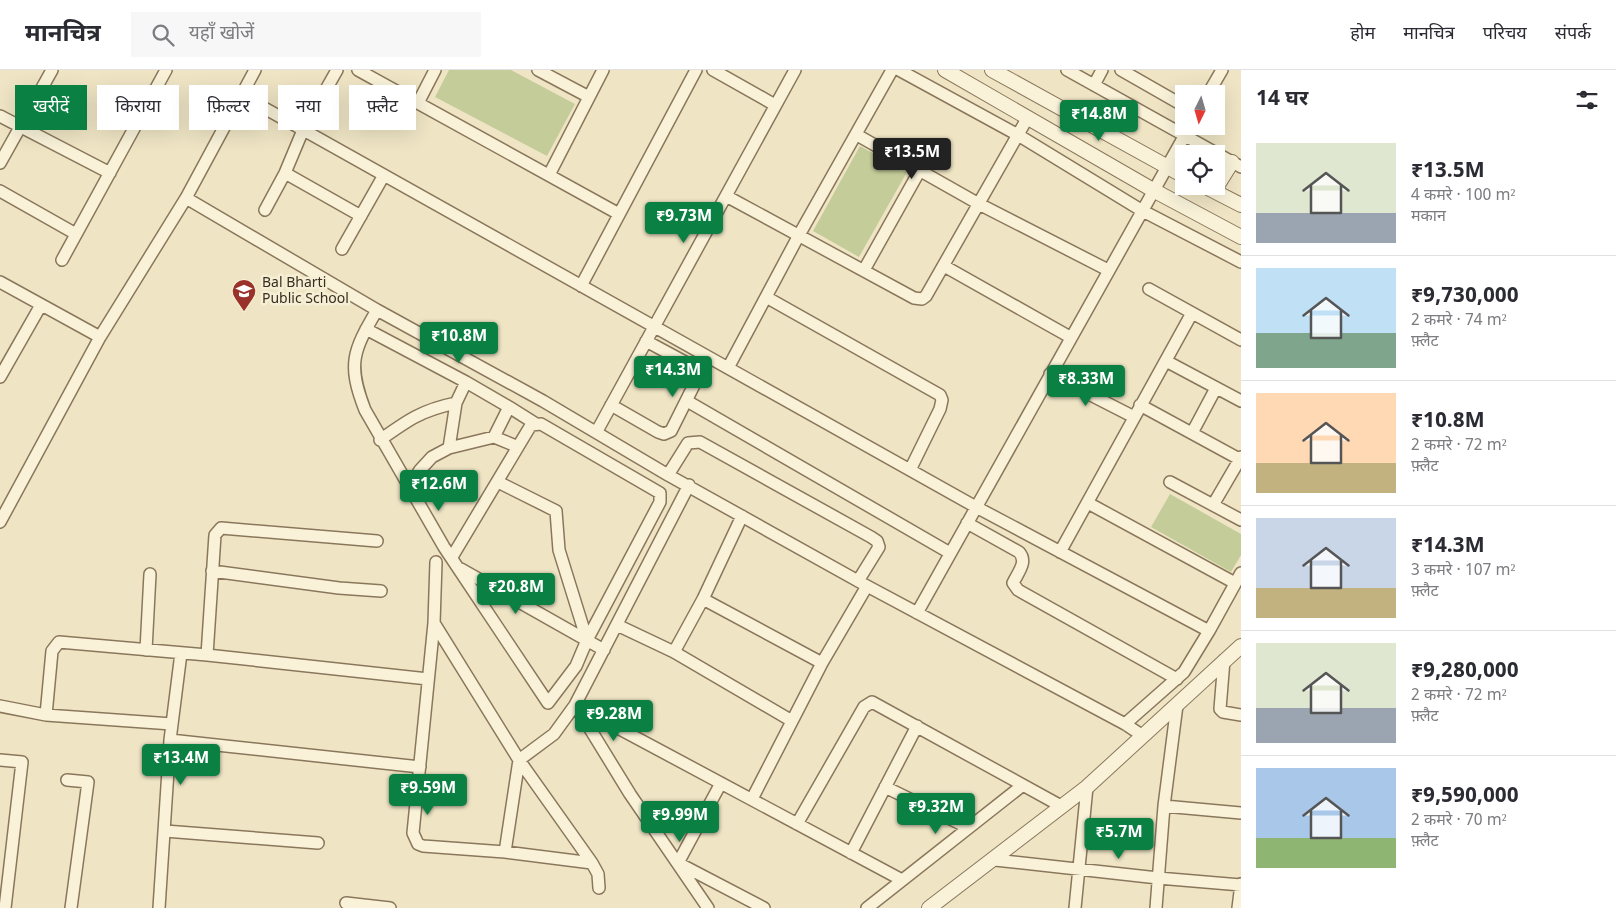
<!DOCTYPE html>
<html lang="hi">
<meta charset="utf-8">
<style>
:root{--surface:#fff;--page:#f7f7f7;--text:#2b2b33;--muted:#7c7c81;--line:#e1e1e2;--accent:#0b8043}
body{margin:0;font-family:Georgia,"Noto Sans Devanagari",serif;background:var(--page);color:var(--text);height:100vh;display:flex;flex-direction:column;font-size:19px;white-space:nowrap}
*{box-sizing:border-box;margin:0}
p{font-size:16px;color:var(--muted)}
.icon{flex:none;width:28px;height:28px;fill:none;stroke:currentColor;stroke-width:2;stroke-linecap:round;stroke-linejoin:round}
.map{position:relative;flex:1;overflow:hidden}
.side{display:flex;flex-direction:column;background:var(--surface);width:375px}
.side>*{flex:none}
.hud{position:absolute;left:15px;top:15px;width:475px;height:45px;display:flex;gap:10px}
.needle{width:32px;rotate:185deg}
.fabs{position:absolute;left:1175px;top:15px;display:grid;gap:10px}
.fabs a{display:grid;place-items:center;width:50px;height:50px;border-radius:0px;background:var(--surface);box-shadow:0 5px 20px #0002;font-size:25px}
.price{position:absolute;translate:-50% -42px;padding:0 11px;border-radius:5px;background:var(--accent);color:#fff;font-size:16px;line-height:32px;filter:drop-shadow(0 1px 2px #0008)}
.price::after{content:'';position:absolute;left:50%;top:30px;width:15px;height:11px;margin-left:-8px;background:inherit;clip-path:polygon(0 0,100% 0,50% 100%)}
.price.on{background:#222;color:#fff}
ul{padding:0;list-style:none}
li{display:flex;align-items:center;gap:15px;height:125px;padding:0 15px}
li+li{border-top:1px solid var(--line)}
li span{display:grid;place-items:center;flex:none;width:140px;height:100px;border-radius:0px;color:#555}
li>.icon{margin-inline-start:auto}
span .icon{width:60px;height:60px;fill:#fffc;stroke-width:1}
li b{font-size:21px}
h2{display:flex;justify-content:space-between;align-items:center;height:60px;padding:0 15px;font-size:21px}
.tag{padding:0 18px;border-radius:0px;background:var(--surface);box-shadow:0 5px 20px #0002;font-size:18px;line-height:45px}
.tag.on{background:var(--accent);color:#fff}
header{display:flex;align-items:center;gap:30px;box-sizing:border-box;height:70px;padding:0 25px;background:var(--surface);border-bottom:1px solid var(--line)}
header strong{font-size:24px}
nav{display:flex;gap:28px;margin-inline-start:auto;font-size:18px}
.search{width:350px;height:45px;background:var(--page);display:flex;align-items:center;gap:12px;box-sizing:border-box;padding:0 18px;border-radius:0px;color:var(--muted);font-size:19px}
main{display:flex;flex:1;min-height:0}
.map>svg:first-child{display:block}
</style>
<header>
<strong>मानचित्र</strong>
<div class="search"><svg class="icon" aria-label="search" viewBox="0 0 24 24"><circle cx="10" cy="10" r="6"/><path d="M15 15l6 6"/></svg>यहाँ खोजें</div>
<nav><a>होम</a><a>मानचित्र</a><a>परिचय</a><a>संपर्क</a></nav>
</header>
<main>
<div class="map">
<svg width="1241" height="838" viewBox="0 0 1241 838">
<rect width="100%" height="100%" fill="#efe5c5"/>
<!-- green -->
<path fill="#c4cd99" d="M449 0H511L575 34 547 86 435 27Z
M860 76 907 102 859 187 813 161Z
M1170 424 1241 464V485L1231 502 1151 457Z"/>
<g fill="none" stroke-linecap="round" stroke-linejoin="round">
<!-- minor casing -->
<g stroke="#8a775b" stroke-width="14">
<path id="minor" d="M358 0 619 144
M538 0 589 27
M713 0 775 35
M899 0 1018 65 1141 140 1241 192
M1067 0 1241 97
M1121 0 1184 36
M1094 15 1102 0
M1208 24 1222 0
M241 25 976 437 1209 561 1241 503
M418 33 435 0
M0 46 110 103
M857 65 979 134 1108 200
M0 93 52 0
M285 103 361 146
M549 105 603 0
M0 121 76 164
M726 126 914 228 922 229 926 226 1028 47
M186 128 377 240 543 331 668 405 867 516 1125 654 1143 666
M265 140 285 103 303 60 337 0
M342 179 384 105
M62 190 166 0
M944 196 1070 267
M864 200 920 100
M0 212 100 267
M581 216 696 0
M1149 219 1241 270
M766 227 940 325 942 330 940 339 910 400
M377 240C353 281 347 294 365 340L444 477 548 633 576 596 587 570 660 432V423L541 354 531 355 452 487
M366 259 466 312 456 333 449 378
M1166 291 1241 331
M728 298 799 165 892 0
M1050 304 1134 347
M0 307 41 235
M466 312 509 337 494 367
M687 331 950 483
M611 335 658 362 664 364 671 361 700 303 698 299 646 271
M1140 335 1241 390
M509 337 536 354
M597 361 795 0
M1192 363 1216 318
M380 370C408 350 422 340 456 333
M668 405 688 373 700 372 871 467 877 471 879 477 858 511
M498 412 556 441 559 480 587 570
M1170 412 1241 450
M409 417 420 400 432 387 449 378 494 367 516 376
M1088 433 1235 513
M1213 435 1241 387
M742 446 703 529 822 593
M0 452 100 267 186 128 255 0
M967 453 1019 482C1028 492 1018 502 1013 513L1018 520 1177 609
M1060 482 1192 243
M436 492 434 553 413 763 418 774 423 776 505 782 592 793 598 804 599 818
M461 499 604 580
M212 501 339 518 381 521
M917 543 1190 56
M434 553 519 690 592 793
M617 555 674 582 792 651
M146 580 150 504
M674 582 703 529
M207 585 215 465 221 458 377 471
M1224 590 1220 639 1223 642 1241 645
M575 635 902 810
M0 636 46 645 172 654
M576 636 630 724 708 838
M46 645 52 581 59 572 207 585 428 609
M1125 654 1184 602 1209 561
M170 670 420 697
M0 690 22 692 5 838
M67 710 88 712 71 838
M721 713 678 793 764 838
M885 717 967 757
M752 729 822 593 867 516
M1164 736 1241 743
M797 754 864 637 872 632 1061 736
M165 761 318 773
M505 782 519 690 554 664 575 635 689 415
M851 783 917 656
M995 790 1158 808 1241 815
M346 833 390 838
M159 838 170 670 181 583
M867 838 1023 715
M1075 838 1087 717
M1156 838 1164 736 1177 635
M1238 838 1241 814"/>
</g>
<!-- tertiary casing -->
<g stroke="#8a775b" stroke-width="16">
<path id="tertiary" d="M945 0 1153 120 1241 167
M992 0 1184 106
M1204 116 1241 135
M1214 121 1232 92
M929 838 1087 717 1241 576"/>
</g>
<!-- minor -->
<use href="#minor" stroke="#f9f2d9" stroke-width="11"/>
<!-- tertiary -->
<use href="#tertiary" stroke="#f9f2d9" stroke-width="14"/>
</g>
<!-- icons -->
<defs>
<g id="school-pin" transform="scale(1.25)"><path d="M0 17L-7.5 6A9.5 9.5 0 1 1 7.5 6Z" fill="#9a312a" stroke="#f6efd5"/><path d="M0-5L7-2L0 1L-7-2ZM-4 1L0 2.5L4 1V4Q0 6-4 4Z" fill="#fff"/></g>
</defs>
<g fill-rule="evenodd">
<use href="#school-pin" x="244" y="221"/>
</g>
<g text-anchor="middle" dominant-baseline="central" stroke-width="5" stroke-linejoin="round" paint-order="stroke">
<!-- poi labels -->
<g font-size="14" fill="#3a2e1f" stroke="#f6efd5" text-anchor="start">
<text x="262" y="213">Bal Bharti<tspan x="262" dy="16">Public School</tspan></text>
</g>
</g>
</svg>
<div class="fabs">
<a><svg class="needle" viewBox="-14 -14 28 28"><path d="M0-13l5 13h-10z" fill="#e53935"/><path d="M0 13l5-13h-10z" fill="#7c7c81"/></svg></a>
<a><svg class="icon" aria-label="locate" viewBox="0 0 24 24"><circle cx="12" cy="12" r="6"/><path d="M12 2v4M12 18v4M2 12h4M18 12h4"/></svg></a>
</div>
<b class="price" style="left:1099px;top:72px">₹14.8M</b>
<b class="price on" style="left:912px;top:110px">₹13.5M</b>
<b class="price" style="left:684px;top:174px">₹9.73M</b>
<b class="price" style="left:459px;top:294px">₹10.8M</b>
<b class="price" style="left:673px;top:328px">₹14.3M</b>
<b class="price" style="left:1086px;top:337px">₹8.33M</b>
<b class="price" style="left:439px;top:442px">₹12.6M</b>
<b class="price" style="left:516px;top:545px">₹20.8M</b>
<b class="price" style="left:614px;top:672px">₹9.28M</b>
<b class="price" style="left:181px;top:716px">₹13.4M</b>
<b class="price" style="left:428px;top:746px">₹9.59M</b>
<b class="price" style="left:936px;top:765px">₹9.32M</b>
<b class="price" style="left:680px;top:773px">₹9.99M</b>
<b class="price" style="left:1119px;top:790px">₹5.7M</b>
<div class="hud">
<a class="tag on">खरीदें</a>
<a class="tag">किराया</a>
<a class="tag">फ़िल्टर</a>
<a class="tag">नया</a>
<a class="tag">फ़्लैट</a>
</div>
</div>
<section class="side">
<h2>14 घर<svg class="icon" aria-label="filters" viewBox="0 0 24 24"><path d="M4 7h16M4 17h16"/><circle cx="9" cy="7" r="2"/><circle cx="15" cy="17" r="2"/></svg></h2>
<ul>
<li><span style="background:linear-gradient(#dfe7d0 70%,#9aa5b1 0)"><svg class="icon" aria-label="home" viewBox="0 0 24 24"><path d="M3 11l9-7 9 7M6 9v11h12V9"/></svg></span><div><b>₹13.5M</b><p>4 कमरे · 100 m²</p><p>मकान</p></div></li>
<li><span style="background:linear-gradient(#bfe0f5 65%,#7fa58c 0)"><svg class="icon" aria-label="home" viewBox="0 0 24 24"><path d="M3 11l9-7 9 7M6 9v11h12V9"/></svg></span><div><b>₹9,730,000</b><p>2 कमरे · 74 m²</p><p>फ़्लैट</p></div></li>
<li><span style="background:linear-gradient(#ffd9b3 70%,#c2b280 0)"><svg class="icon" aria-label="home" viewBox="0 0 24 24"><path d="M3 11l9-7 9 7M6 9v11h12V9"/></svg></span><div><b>₹10.8M</b><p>2 कमरे · 72 m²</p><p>फ़्लैट</p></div></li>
<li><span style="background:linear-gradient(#c9d6e8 70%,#c2b280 0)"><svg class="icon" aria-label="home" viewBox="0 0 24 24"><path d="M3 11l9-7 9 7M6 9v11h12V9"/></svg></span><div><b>₹14.3M</b><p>3 कमरे · 107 m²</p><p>फ़्लैट</p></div></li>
<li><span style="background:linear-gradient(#dfe7d0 65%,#9aa5b1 0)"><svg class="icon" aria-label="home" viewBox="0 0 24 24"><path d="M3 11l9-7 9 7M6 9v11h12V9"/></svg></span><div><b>₹9,280,000</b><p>2 कमरे · 72 m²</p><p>फ़्लैट</p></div></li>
<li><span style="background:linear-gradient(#a9c7e8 70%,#8fb573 0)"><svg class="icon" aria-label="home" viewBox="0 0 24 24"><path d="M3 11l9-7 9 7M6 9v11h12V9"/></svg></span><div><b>₹9,590,000</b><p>2 कमरे · 70 m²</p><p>फ़्लैट</p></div></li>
</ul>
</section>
</main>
